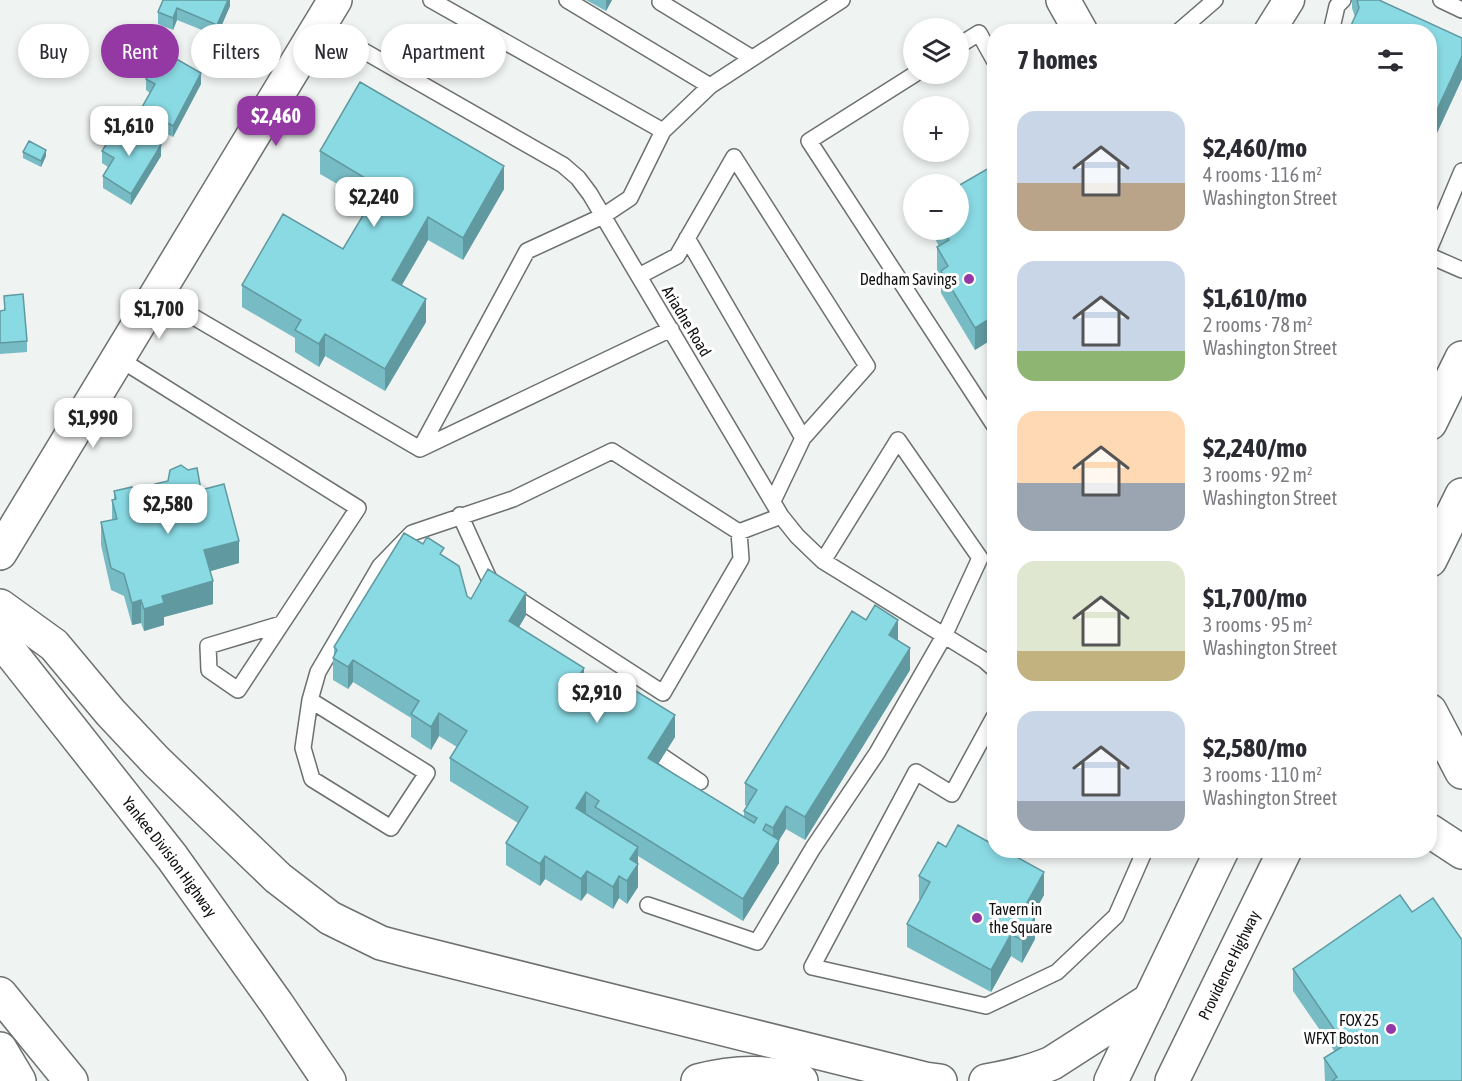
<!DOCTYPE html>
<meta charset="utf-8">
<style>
:root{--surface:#fff;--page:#f2f2f3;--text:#2b2b33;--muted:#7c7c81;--accent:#9439a3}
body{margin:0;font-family:"Asap Condensed",sans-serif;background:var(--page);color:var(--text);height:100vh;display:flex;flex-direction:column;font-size:22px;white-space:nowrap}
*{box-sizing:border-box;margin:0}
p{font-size:20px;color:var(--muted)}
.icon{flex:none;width:33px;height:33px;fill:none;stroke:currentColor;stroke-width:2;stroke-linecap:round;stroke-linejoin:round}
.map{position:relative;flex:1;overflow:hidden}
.details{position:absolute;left:987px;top:24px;width:450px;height:834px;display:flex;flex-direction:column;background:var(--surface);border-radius:24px;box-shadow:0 3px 9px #0003}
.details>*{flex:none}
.banner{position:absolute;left:18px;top:24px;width:570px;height:54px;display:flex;gap:12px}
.buttons{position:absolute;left:903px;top:18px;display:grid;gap:12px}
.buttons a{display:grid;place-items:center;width:66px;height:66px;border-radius:50%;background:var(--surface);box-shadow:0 3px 9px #0003;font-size:30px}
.price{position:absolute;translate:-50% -51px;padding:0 14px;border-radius:12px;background:#fff;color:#222;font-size:20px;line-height:39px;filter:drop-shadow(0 2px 3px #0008)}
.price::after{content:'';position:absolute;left:50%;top:36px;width:18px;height:14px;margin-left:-9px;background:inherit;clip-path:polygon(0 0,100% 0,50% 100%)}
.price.current{background:var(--accent);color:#fff}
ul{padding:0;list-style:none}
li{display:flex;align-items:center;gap:18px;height:150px;padding:0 30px}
li span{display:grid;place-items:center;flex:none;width:168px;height:120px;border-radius:18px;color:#555}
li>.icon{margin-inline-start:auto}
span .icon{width:72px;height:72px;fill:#fffc;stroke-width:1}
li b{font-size:26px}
h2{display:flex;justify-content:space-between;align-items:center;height:72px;padding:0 30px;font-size:26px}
.tag{padding:0 21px;border-radius:27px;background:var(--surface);box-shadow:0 3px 9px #0003;font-size:21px;line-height:54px}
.tag.current{background:var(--accent);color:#fff}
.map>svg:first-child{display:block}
</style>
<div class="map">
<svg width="1462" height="1081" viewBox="0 0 1462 1081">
<rect width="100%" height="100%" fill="#eff3f2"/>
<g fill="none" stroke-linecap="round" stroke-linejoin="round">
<!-- lane casing -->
<g stroke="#6c706f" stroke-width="18">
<path id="lane" d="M567 0 710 86
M661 0 660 2 752 58
M1441 0 1462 10
M320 26 563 165 578 178 590 194 781 516 797 536 823 561 984 660 994 669
M1178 32 1215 0
M1331 32 1337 6 1343 0
M958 46 979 33 994 60
M915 74 809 141 994 425
M663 131 710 86 842 0
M687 238 803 438 773 501
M1430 247 1462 171
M1430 256 1462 270
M639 276 677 256 734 157 867 366 803 438
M156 295 420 449 671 329
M118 358 358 508 238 690 209 670 208 646 281 624
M420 449 527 251 603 216 630 198 663 131 431 0
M460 515 490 581 663 693 741 559 739 532
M310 700 427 773 391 828 312 779 303 748 310 700 318 672 380 566 412 533 513 499 612 451 739 532 781 516
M994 717 952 794 916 772 812 967 986 1006 1057 972 1116 916 1145 850
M663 757 700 782
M648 905 757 942 813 848 877 753 944 636 980 558 898 440 823 561"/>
</g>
<!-- street casing -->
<g stroke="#6c706f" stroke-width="33">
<path id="street" d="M1269 32 1289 0"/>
</g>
<!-- secondary casing -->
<g stroke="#6c706f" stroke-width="36">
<path id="secondary" d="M1063 0 1081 32
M0 553 335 0
M1430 711 1462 772"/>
</g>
<!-- highway casing -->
<g stroke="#6c706f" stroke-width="36">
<g id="highway">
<path d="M1430 423 1462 358"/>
<path d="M1430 560 1462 495"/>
<path d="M0 606 54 645 110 712 156 761 278 878 330 918 381 943 411 951 925 1079 940 1081"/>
<path id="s1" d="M0 639 172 857 277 1004 329 1081"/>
<path d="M1430 831 1462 852"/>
<path d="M0 994 71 1081"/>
<path d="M0 1049 19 1081"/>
<path d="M698 1081C732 1072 767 1070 801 1081"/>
<path d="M986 1081C1009 1077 1031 1072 1052 1063L1150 1000"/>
<path d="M1111 1081 1222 850"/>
<path id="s2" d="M1172 1081 1285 850"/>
</g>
</g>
<!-- lane -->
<use href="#lane" stroke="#fff" stroke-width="15"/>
<!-- street -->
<use href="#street" stroke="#fff" stroke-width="30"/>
<!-- secondary -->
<use href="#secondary" stroke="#fff" stroke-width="33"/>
<!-- highway -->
<use href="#highway" stroke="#fff" stroke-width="33"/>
</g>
<!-- wall -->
<path fill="#77bbc4" d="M163 0H230V6L217 36 177 20 173 30 158 24V12Z
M586 0H612L606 11Z
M1352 0H1379L1462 38V79L1430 148 1355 17 1352 8Z
M146 79 201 84 173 137 141 121V109L150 93 146 90Z
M102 151 161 156 131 205 103 188V176L108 167 102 163Z
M320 151 504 189 463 260 428 240 402 285 426 322 385 391 325 356 319 367 295 352V338L242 307V285L343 249 370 203 320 174Z
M23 152 46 156 41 167 23 158Z
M994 176V338L975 350 941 293V277L937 270V247L939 246 930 230H958Z
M4 296 27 341V352L0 354V311L4 310Z
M155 484 201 490 239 563 210 571 213 604 164 617V625L144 631 141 623 132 625 124 596 111 590 101 545V522L112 520V500H114V491L134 495 155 490Z
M444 556 467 596 471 599 526 615 519 627 584 683 603 703 675 737 658 764 744 817V811L747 806 745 805V783L898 641 910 670 805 840 786 829 779 840V863L743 921 638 856V887L627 904 619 898 613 909 587 893 581 901 545 879 540 886 506 865V843L518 823 450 781V758L457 747 439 736 431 750 411 737V718L353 682 348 689 333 680V658L334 656V647Z
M946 847 1044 895 1033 915 1035 939 1022 963 1011 956 991 992 907 947V924L920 899H919V876Z
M1412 912 1462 1081H1325L1324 1058 1335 1052 1293 991V969Z"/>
<!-- shaded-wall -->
<path fill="#6199a0" d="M228 0H230V6L217 36V25Z
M606 0H612L606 11Z
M177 8V20L173 30V18Z
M1462 56V79L1430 148V125Z
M201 73V84L173 137V126Z
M161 145V156L131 205V194Z
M46 150V156L41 167V161Z
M504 166V189L463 260V238Z
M428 217V240L392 302V280Z
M426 299V322L385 391V369Z
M994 316V338L975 350V328Z
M325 334V356L319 367V344Z
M239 541V563L204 573V550Z
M213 581V604L164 617V625L144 631V609L162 596Z
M526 593V615L509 644V621Z
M141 600V623L132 625V603Z
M898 620V643L889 635Z
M910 648V670L805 840V817Z
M353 660V682L348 689V667Z
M584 668V691L577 679Z
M603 695V717L599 701Z
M439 713V736L431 750V727Z
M675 715V737L648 780V758Z
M586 792V815L576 808Z
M786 806V829L773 850V828Z
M779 840V863L743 921V899Z
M638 847V887L627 904V881L630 859Z
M545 856V879L540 886V864Z
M587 871V893L581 901V879Z
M1044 872V895L1023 932V910Z
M619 876V898L613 909V887Z
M1035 916V939L1022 963V940Z
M1011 934V956L991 992V970Z"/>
<!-- building -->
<path fill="#8adae4" stroke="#6199a0" stroke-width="1.5" d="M163 0H228L217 25 177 8 173 18 158 12Z
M1357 0H1379L1462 38V56L1430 125V32H1348L1359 8Z
M173 57 201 73 173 126 141 109 155 84 146 79 156 60 168 66Z
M360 82 504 166 463 238 428 217 392 280 426 299 385 369 325 334 319 344 295 330 301 320 242 285 283 214 343 249 380 187 320 151Z
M119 124 129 130 131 127 161 145 131 194 103 176 114 158 102 151Z
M29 141 46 150 41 161 23 152Z
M989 168 994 176V316L975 328 941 271 948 266 937 247 949 240 943 230H958V186Z
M23 294 27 341 0 343V311L5 310 4 296Z
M181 465 188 470 197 468 201 490 224 484 239 541 204 550 213 581 162 596 164 603 144 609 141 600 132 603 124 574 111 568 101 522 117 519 112 500 116 499 114 491 132 487 134 495 157 490 155 484 168 481 170 470Z
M404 533 423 544 427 537 444 548 440 554 459 566 467 596 471 599 488 569 526 593 509 621 584 668 577 679 603 695 599 701 609 707 623 683 675 715 648 758 754 823 757 818 744 811 757 790 745 783 852 611 866 620 875 605 898 620 889 635 910 648 805 817 786 806 773 828 766 824 763 830 779 840 743 899 595 807 599 801 586 792 576 808 638 847 630 859 638 864 627 881 619 876 613 887 587 871 581 879 545 856 540 864 506 843 528 807 450 758 467 731 439 713 431 727 411 714 419 701 353 660 348 667 333 658 337 650 334 647Z
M958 825 994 845V850H1004L1044 872 1023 910 1035 916 1022 940 1011 934 991 970 907 924 930 882 919 876 938 842 946 847Z
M1400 895 1412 912 1433 898 1462 940V1081H1332L1337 1077 1324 1058 1345 1045 1293 969Z"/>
<!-- markers -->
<g fill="#9439a3" stroke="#fff" stroke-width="2">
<circle cx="969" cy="279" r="6"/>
<circle cx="977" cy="918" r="6"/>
<circle cx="1391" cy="1029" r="6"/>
</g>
<g text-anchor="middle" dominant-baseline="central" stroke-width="6" stroke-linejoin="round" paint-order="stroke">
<!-- poi labels -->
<g font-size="16" fill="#0f100f" stroke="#fff" text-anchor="end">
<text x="957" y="279">Dedham Savings</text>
<text x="989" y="909" text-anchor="start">Tavern in<tspan x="989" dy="18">the Square</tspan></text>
<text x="1379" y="1020">FOX 25<tspan x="1379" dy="18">WFXT Boston</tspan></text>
</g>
<!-- street labels -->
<g font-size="16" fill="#0f100f" stroke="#fff">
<text transform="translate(687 321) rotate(59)">Ariadne Road</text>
<text stroke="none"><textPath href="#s1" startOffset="276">Yankee Division Highway</textPath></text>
<text stroke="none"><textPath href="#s2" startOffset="129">Providence Highway</textPath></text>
</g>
</g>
</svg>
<div class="buttons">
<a><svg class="icon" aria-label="layers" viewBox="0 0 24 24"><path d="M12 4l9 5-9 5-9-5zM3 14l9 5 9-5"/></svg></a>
<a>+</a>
<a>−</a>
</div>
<b class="price current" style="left:276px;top:147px">$2,460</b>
<b class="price" style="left:129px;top:157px">$1,610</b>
<b class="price" style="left:374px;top:228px">$2,240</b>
<b class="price" style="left:159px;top:340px">$1,700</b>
<b class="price" style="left:93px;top:449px">$1,990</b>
<b class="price" style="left:168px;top:535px">$2,580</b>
<b class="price" style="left:597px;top:724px">$2,910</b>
<div class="banner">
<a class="tag">Buy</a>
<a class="tag current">Rent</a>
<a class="tag">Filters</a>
<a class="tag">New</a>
<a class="tag">Apartment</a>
</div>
<section class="details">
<h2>7 homes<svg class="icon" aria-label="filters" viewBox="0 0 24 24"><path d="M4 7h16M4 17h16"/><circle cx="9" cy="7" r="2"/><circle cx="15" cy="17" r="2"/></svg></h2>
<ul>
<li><span style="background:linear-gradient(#c9d6e8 60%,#b9a48a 0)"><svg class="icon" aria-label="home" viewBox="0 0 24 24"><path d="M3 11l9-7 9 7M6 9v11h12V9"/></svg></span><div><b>$2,460/mo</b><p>4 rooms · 116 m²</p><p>Washington Street</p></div></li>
<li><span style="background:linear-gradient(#c9d6e8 75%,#8fb573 0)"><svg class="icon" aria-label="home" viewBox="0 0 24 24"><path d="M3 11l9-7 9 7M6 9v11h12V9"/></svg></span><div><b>$1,610/mo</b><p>2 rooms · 78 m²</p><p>Washington Street</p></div></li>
<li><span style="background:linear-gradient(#ffd9b3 60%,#9aa5b1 0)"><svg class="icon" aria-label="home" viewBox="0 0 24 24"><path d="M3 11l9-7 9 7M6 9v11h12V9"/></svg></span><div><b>$2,240/mo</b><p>3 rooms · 92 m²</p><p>Washington Street</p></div></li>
<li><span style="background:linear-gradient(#dfe7d0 75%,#c2b280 0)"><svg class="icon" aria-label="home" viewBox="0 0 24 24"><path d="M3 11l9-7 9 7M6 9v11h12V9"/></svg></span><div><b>$1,700/mo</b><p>3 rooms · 95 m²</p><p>Washington Street</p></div></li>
<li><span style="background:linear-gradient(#c9d6e8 75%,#9aa5b1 0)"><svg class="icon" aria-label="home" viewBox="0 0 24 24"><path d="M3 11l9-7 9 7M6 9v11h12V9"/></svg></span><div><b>$2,580/mo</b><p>3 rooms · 110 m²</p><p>Washington Street</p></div></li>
</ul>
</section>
</div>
